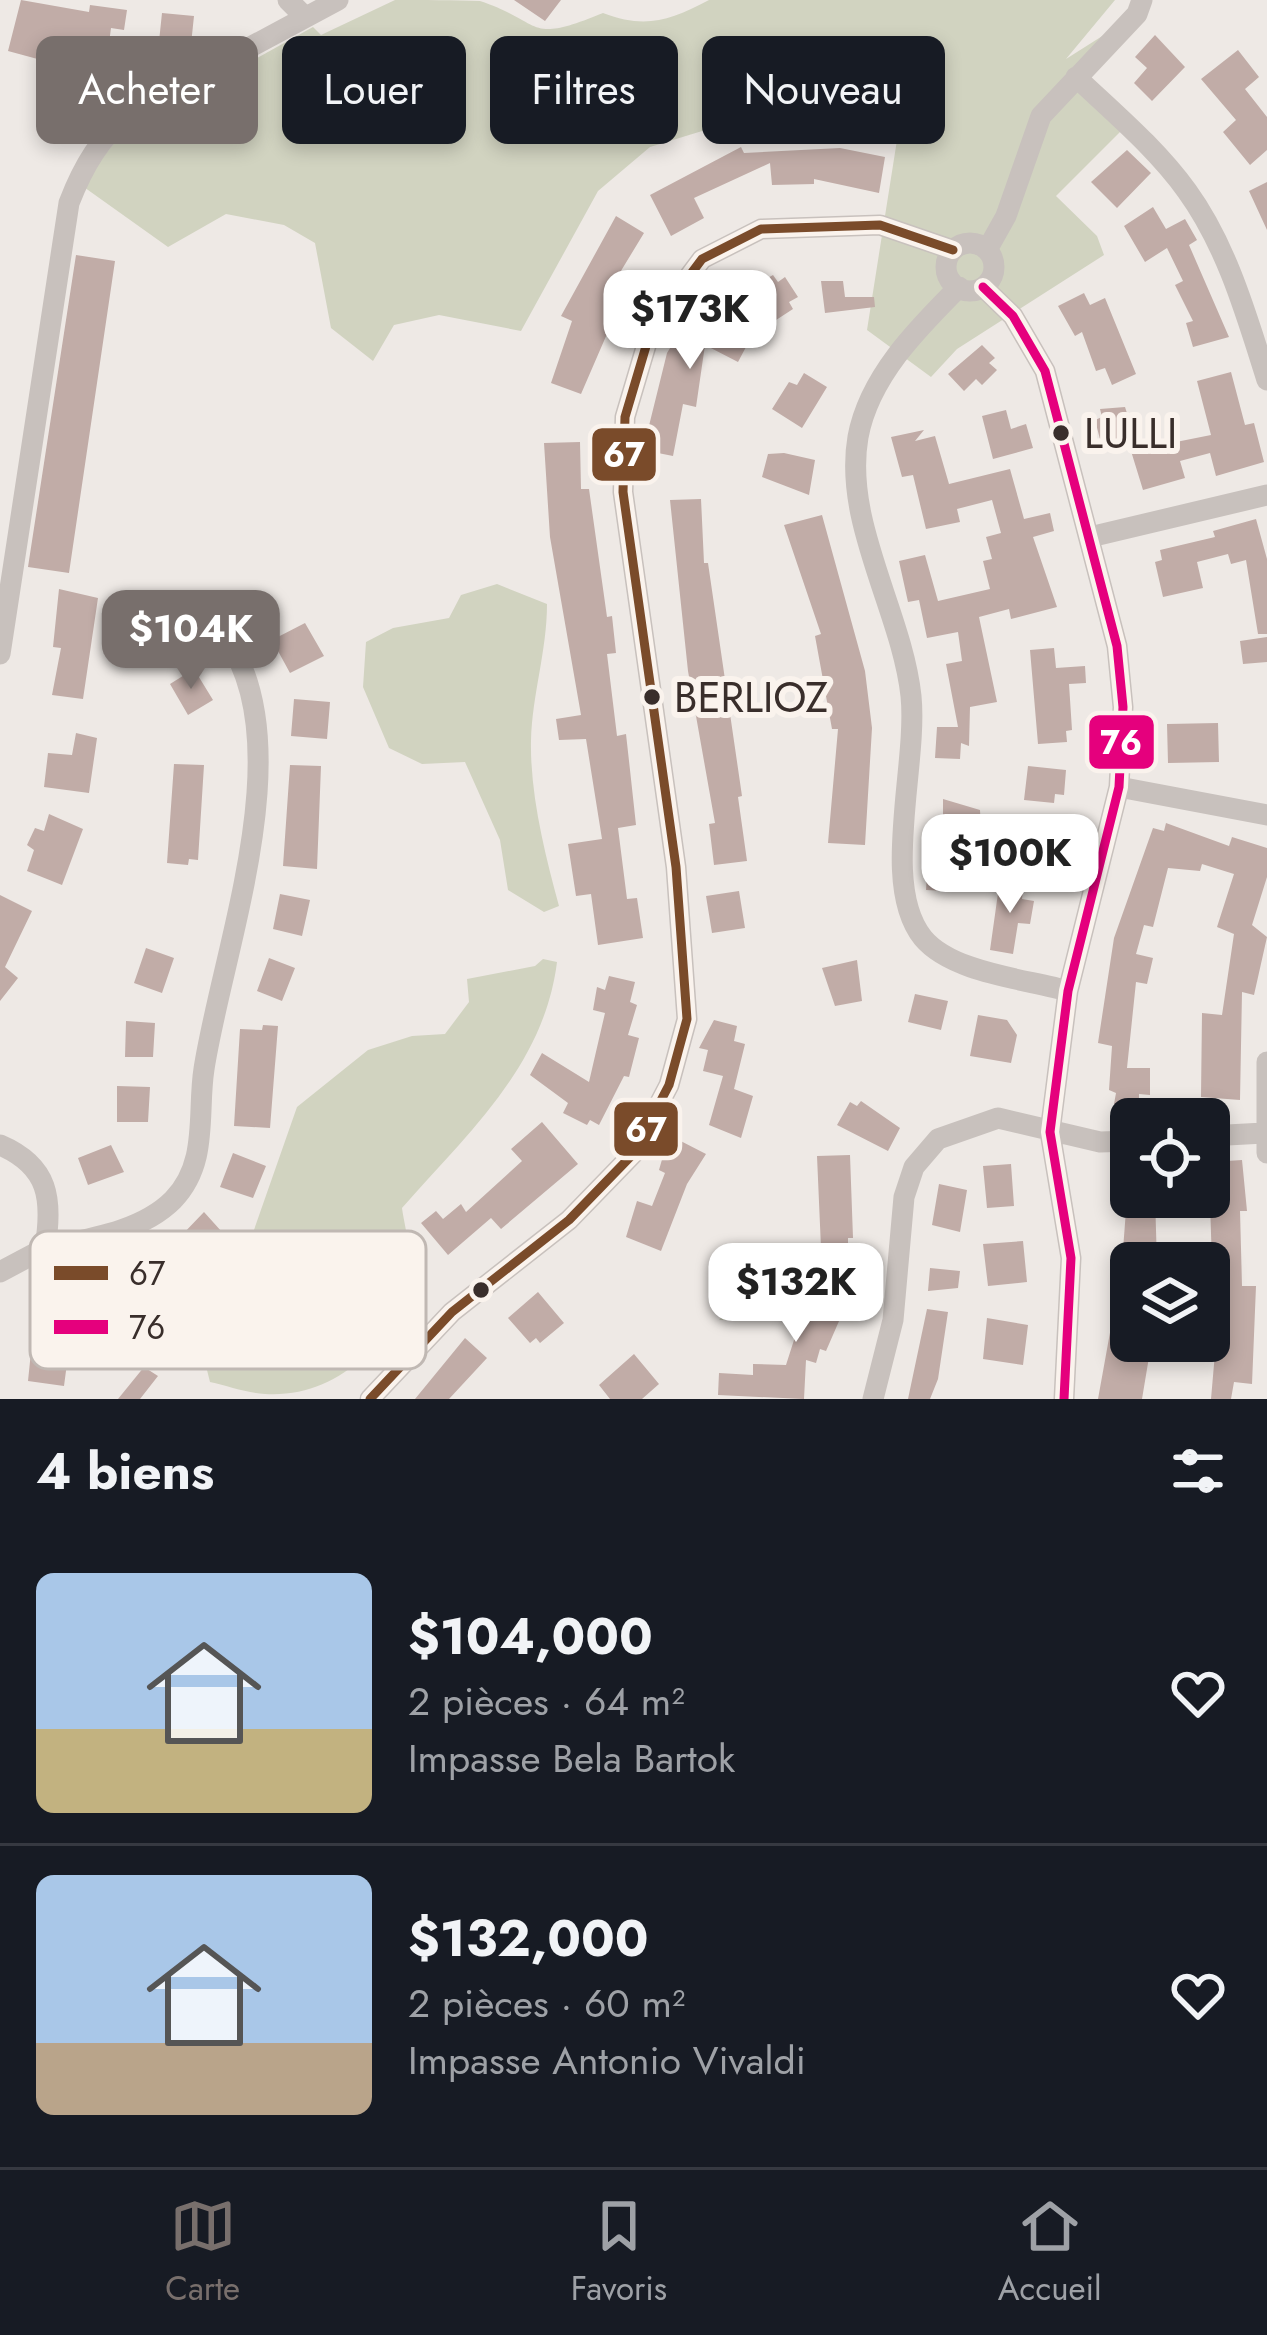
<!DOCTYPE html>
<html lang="fr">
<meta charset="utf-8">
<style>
:root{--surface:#171b24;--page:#242831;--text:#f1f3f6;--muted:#9ea1a6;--line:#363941;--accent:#786f6c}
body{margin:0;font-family:Jost,sans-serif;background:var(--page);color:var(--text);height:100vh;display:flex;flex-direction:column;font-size:45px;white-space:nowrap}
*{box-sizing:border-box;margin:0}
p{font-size:39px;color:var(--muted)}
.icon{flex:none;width:66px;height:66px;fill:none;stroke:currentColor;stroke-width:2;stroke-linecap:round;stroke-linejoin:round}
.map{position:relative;height:1399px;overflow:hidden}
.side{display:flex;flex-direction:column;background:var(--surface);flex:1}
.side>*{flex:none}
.guide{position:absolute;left:36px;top:36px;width:1197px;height:108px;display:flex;gap:24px}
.tools{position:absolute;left:1110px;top:1098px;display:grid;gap:24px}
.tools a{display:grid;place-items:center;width:120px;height:120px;border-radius:18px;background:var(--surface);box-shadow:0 6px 18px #0003;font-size:60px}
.price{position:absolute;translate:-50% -102px;padding:0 27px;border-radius:24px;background:#fff;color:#222;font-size:39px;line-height:78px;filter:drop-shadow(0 3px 6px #0008)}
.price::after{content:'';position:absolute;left:50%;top:72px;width:36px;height:27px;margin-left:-18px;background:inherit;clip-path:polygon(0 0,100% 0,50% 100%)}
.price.selected{background:var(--accent);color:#fff}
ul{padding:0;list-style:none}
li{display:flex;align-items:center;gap:36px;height:300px;padding:0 36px}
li+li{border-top:3px solid var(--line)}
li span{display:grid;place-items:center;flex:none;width:336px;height:240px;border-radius:18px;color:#555}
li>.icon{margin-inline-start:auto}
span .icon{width:144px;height:144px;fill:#fffc;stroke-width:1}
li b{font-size:51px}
h2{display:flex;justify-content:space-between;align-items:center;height:144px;padding:0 36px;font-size:51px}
.pill{padding:0 42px;border-radius:18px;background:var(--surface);box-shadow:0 6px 18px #0003;font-size:42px;line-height:108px}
.pill.selected{background:var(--accent);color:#fff}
.tab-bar{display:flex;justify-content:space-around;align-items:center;height:168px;border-top:3px solid var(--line);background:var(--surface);font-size:33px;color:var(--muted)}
.tab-bar a{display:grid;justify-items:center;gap:6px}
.tab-bar .selected{color:var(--accent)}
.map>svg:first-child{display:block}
</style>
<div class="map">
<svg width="1267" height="1399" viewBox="0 0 1267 1399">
<rect width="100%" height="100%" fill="#eee9e5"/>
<!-- green -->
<path fill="#d1d3c0" d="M395 0C421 0 457 0 480 1 546 23 525 45 603 13 645 29 669 21 709 0H1115L1066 59 1137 14 1076 77 1127 125 1056 196 1097 236 1104 255 957 349 931 377 867 330 897 140 816 114 738 120 650 147 598 191 521 331 439 315 394 325 373 361 331 328 315 243 284 225 226 214 168 247 81 185 122 133 313 27 321 35Z
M497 584 547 604C547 651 532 695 531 741 530 795 545 854 559 906L544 912 508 890 500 840 465 762 422 764 389 748 363 687 366 642 393 628 449 618 461 595Z
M543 959 557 962C544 1066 468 1133 402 1208 404 1223 409 1239 408 1254 405 1331 345 1399 265 1394 247 1393 228 1386 210 1382L201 1346 208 1315 234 1287 297 1107 368 1050 412 1036 445 1034 469 1002 467 979 535 966Z
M756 1285 746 1319 719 1320Z"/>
<!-- building -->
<path fill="#c1aca7" d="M21 0 89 12 90 5 127 10 124 30 111 28 108 51 61 44 56 64 8 51Z
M514 0H561L545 21Z
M162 13 194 16 190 54 158 51Z
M1155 35 1185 67 1152 101 1134 83 1147 68 1135 57Z
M1238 50 1259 77 1245 89 1267 117V150L1250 165 1223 132 1236 120 1201 79Z
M741 147 744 153 840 148 885 157 879 193 814 179V184L772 185 770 163 694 198 704 218 671 236 650 195Z
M1127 150 1151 173 1117 208 1091 182Z
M1267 182V230L1249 191Z
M1153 207 1166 229 1185 219 1197 240 1189 245 1229 337 1193 347 1186 323 1193 321 1175 285 1183 281 1167 248 1145 262 1124 226Z
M616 216 644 233 613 284 626 290 581 394 551 383 572 321 561 316Z
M76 255 115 261 69 573 28 567Z
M773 275 778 282 785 277 798 297 789 302 793 309 773 322 752 287Z
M821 281H843L845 297H874L875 307 825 313Z
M1084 293 1090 305 1105 298 1136 374 1112 385 1105 368 1096 371 1082 332 1075 336 1058 306Z
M698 303 754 332 738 362 705 345 696 407 683 404 673 456 643 450 667 353Z
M982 345 995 358 989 363 997 370 982 385 976 379 964 391 948 374Z
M1231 372 1245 425 1254 423 1264 462 1216 476 1210 453 1180 461 1185 478 1143 490 1131 451 1211 435 1197 381Z
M804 373 827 387 802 428 772 409 789 382 797 385Z
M1125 407 1135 438 1102 447 1095 420 1102 417 1100 409Z
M1006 410 1011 429 1026 424 1033 448 993 459 982 416Z
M924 430 915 441 935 436 949 484 1010 469 1024 519 1050 513 1054 531 1033 537 1057 607 1011 619 1009 609 979 617 997 702 970 707 969 746 961 743 960 759 935 758 937 727H958L946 664 962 661 958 632 927 638 919 600 908 602 899 561 925 555 938 601 990 589 983 561 992 559 986 537 1001 533 992 500 957 509 960 522 926 529 913 475 902 477 891 437Z
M580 442 581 489H589L607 617 612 616 616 653 607 654 617 736 626 734 630 770 636 825 618 828 627 899 637 898 643 938 598 945 591 894 576 896 568 844 602 839 586 739 559 740 556 719 581 715 550 537 544 443Z
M784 453 815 460 809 495 762 477 768 454Z
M701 499 704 563H708L742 796 738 797 747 861 714 865 709 824 715 823 688 671 670 500Z
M822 515 865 671 872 728 865 845 828 843 838 729H832L815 636 821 634 784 525Z
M1256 519 1267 559V634H1258L1246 560 1231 564 1228 554 1197 562 1203 588 1163 597 1155 562 1162 560 1160 550 1215 537 1213 531Z
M59 589 98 598 83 699 52 695 61 648 53 647Z
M305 623 324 656 290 673 272 640Z
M1267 637V662L1243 664 1240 641Z
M1054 648 1056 668 1085 666 1086 683 1069 684 1072 730 1066 731 1067 742 1038 744 1030 650Z
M194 669 213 700 188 715 170 684Z
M294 699 330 702 327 739 291 736Z
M1218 723 1219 762 1168 763 1167 724Z
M76 733 97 738 89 793 44 787 48 753 72 755Z
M174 764 204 765 198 860 189 859 188 865 167 863Z
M290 765 321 766 317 869 283 866Z
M1028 766 1066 770 1064 795 1055 794 1054 803 1024 800Z
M943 799 980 810 984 884H968L967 892 926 890 928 858 950 859V818H943Z
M49 814 83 829 62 885 27 871 34 850 27 845 35 828 44 831Z
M1166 823 1229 846 1232 837 1267 848V877L1252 925 1267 937 1254 995 1242 992 1240 1100 1201 1097 1202 1013 1222 1015 1234 934 1217 927 1234 874 1202 864 1200 871 1168 868 1153 927 1144 925 1136 954 1153 958 1147 984 1136 982 1127 1068H1150V1095L1139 1094V1107L1114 1104 1116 1093 1109 1090 1112 1046 1098 1043 1114 938 1153 828 1164 831Z
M1036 828 1072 839 1061 870 1025 857Z
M1000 879 1024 883 1022 899 1034 901 1030 924 1018 923 1013 954 990 950Z
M739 891 745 928 712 933 706 896Z
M280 894 310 900 302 936 273 929Z
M0 895 32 911 5 967 18 978 0 1001Z
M146 948 174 958 162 993 134 983Z
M269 958 295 968 282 1001 257 991Z
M857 960 862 1001 835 1006 822 968Z
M609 976 635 982 630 1002 637 1005 628 1035 639 1038 629 1077 624 1076 599 1125 590 1120 587 1125 563 1113 568 1103 530 1075 542 1053 589 1082 605 1013 593 1010 597 987 605 990Z
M915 994 948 1001 941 1030 908 1022Z
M978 1015 1007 1020 1017 1035 1011 1063 970 1056Z
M714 1020 737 1026 734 1041 745 1044 734 1089 753 1096 741 1138 709 1125 723 1076 703 1071 708 1050 699 1048Z
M126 1021 155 1023 153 1057H125Z
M263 1025 278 1026 270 1128 234 1126 240 1029 262 1030Z
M117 1086 150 1087 148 1122H117Z
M861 1101 900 1128 888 1151 837 1125 850 1102 857 1106Z
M542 1122 578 1164 501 1229 491 1218 448 1255 421 1223 436 1211 443 1219 461 1204 466 1212 522 1161 511 1149Z
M669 1135 706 1154 687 1184 661 1251 626 1237 637 1201 652 1206 665 1173 659 1170Z
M111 1145 124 1172 88 1185 78 1158Z
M233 1153 266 1166 253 1198 220 1187Z
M850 1155 853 1238H848V1247L821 1248 817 1156Z
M1242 1160 1247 1211H1240L1242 1286H1256L1252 1384 1234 1382 1231 1399H1211L1215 1353H1221V1263L1212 1264 1209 1171 1211 1162Z
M1011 1164 1014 1206 987 1208 983 1166Z
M939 1184 967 1190 960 1232 932 1225Z
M1127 1197H1155L1157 1263H1122Z
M204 1212 231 1242 206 1265 180 1237Z
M1023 1241 1027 1282 988 1286 983 1244Z
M818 1265 841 1273 838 1281 846 1283 841 1303 846 1305 826 1351 820 1349 816 1363 806 1360 804 1399 718 1395 719 1373 753 1375V1364L786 1365Z
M930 1268 960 1271 958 1288 928 1291Z
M1110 1282 1131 1286V1320H1123L1127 1353 1149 1357 1142 1399H1098L1111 1327Z
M538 1292 564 1323 540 1343 536 1338 530 1343 508 1318Z
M927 1309 948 1312 938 1379 930 1399H908Z
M987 1318 1028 1325 1023 1365 983 1359Z
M465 1338 487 1358 449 1399H415Z
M32 1342 69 1348 64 1386 28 1381Z
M634 1354 659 1384 642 1399H610L599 1385Z
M144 1367 158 1376 140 1399H118Z"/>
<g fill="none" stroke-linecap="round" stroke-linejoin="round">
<!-- street -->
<path stroke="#c8c1bd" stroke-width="21" d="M288 0 305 17
M1076 77C1114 113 1156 148 1187 191 1227 246 1247 317 1267 380
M946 267a24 24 0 1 1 48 0a24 24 0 1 1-48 0Z
M987 250 1006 216 1041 116 1137 14 1142 0
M959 287C917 329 869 377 858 437 843 523 902 612 911 696 918 766 880 885 923 938 952 973 1026 979 1068 991
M983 287 1013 316 1045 371 1117 646 1123 707 1119 787 1068 991 1050 1132 1071 1258 1064 1399
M1090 537 1267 495
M0 654 69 203C84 164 100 139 131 111L338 0
M1119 787 1267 815
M1267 1062V1153
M1209 1136 1264 1133
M0 1145C49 1166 53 1199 45 1248L0 1272
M45 1248C88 1239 141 1232 173 1200 209 1163 197 1113 204 1069 222 951 302 745 226 638
M370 1399 452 1312 569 1220 633 1154 669 1085 687 1019 676 867 623 492 625 417 652 326 702 259 761 229 880 225 953 250
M873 1399 893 1320 904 1197 914 1167 938 1139 998 1118 1100 1142 1131 1141"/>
<!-- bus-1 casing -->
<g stroke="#faf3ed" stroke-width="18">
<path id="bus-1" d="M370 1399 452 1312 569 1220 633 1154 669 1085 687 1019 676 867 623 492 625 417 652 326 702 259 761 229 880 225 953 250"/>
</g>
<!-- bus-2 casing -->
<g stroke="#faf3ed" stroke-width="18">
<path id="bus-2" d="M983 287 1013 316 1045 371 1117 646 1123 707 1119 787 1068 991 1050 1132 1071 1258 1064 1399"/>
</g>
<!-- bus-1 -->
<use href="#bus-1" stroke="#7a4b2a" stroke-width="9"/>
<!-- bus-2 -->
<use href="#bus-2" stroke="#e5007d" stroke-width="9"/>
</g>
<!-- markers -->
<g fill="#392e2b" stroke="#faf3ed" stroke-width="4.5">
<circle cx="1061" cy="433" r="10"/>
<circle cx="652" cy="697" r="10"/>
<circle cx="481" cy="1290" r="10"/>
</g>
<g text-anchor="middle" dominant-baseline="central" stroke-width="12" stroke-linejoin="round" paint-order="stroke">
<!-- bus labels -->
<g font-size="42" fill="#392e2b" stroke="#faf3ed" text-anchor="start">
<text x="1084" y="433">LULLI</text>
<text x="674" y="697">BERLIOZ</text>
</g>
</g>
<!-- legend -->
<rect x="30" y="1231" width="396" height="138" rx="18" fill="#faf3ed" stroke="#c0b8b3" stroke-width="3"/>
<rect x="54" y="1266" width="54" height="14" fill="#7a4b2a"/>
<rect x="54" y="1320" width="54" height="14" fill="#e5007d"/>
<g font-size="33" fill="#392e2b">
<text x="129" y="1285">67</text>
<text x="129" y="1339">76</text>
</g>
<g stroke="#faf3ed" stroke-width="4.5">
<rect x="590" y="426" width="68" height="57" rx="12" fill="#7a4b2a"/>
<rect x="1087" y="713" width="69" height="58" rx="12" fill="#e5007d"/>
<rect x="612" y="1100" width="68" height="58" rx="12" fill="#7a4b2a"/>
</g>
<g font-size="33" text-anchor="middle" font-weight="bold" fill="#fff">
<text x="624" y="466">67</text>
<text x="1121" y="754">76</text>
<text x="646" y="1141">67</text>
</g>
</svg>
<div class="tools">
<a><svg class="icon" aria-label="locate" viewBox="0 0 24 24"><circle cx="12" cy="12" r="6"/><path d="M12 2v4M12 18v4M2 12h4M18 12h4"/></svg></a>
<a><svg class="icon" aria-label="layers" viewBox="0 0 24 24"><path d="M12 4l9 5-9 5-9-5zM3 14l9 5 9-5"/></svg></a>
</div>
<b class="price" style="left:690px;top:372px">$173K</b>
<b class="price selected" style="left:191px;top:692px">$104K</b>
<b class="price" style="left:1010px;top:916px">$100K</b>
<b class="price" style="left:796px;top:1345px">$132K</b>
<div class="guide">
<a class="pill selected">Acheter</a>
<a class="pill">Louer</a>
<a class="pill">Filtres</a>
<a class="pill">Nouveau</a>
</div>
</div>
<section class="side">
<h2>4 biens<svg class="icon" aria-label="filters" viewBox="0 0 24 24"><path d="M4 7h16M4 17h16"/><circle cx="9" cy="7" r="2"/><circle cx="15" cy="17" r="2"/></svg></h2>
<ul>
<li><span style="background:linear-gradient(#a9c7e8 65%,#c2b280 0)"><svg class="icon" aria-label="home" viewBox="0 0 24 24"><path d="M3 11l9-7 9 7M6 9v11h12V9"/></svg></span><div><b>$104,000</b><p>2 pièces · 64 m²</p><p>Impasse Bela Bartok</p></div><svg class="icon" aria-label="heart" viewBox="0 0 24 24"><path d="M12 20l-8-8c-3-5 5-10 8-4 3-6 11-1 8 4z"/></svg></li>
<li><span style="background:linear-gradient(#a9c7e8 70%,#b9a48a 0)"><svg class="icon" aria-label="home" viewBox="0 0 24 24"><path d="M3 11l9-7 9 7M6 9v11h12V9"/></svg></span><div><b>$132,000</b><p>2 pièces · 60 m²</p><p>Impasse Antonio Vivaldi</p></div><svg class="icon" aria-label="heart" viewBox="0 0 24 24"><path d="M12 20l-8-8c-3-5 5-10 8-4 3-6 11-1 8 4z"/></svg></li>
</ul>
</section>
<nav class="tab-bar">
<a class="selected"><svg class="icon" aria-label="map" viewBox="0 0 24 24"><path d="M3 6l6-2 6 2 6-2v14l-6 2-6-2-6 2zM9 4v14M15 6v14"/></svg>Carte</a>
<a><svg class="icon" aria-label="saved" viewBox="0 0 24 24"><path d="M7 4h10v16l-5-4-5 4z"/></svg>Favoris</a>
<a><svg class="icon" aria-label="home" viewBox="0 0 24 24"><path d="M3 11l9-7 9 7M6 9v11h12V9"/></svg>Accueil</a>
</nav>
